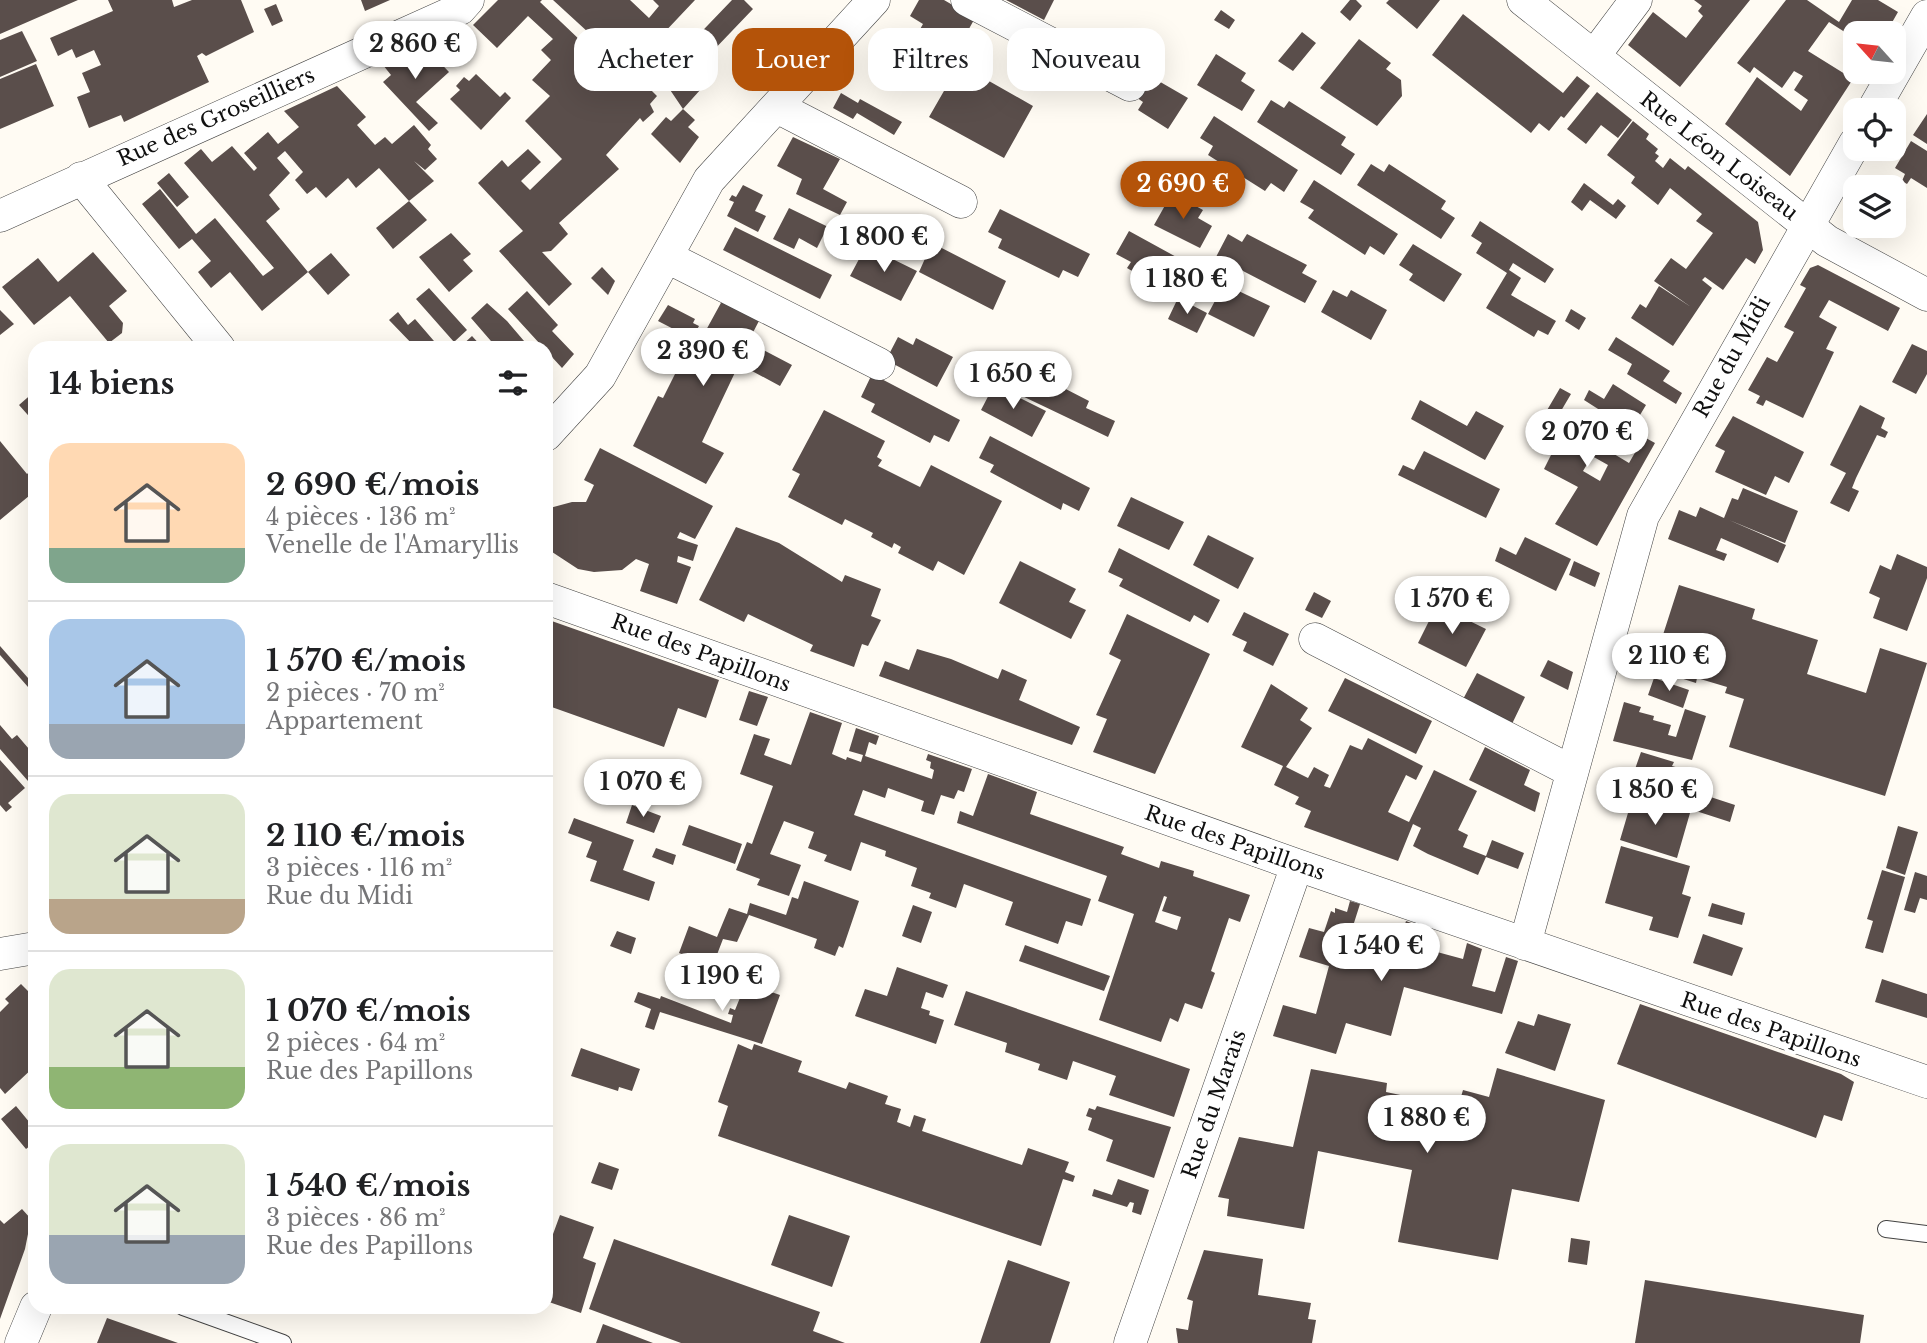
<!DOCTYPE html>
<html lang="fr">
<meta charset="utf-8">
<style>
:root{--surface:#fff;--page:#f2f2f2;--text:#202124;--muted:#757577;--line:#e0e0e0;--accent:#b45309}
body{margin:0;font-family:"Libre Baskerville",serif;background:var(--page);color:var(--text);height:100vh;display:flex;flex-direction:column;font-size:26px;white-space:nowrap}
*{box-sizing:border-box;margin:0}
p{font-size:23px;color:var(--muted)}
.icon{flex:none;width:38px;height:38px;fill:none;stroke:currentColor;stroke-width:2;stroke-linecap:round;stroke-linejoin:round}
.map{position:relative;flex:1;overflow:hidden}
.panel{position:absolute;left:28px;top:341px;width:525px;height:973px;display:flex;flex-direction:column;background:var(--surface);border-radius:21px;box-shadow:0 7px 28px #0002}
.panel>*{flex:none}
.top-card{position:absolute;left:574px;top:28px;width:665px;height:63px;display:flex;gap:14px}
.needle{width:46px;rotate:297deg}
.fabs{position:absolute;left:1843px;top:21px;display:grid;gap:14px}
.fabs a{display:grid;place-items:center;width:63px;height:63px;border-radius:14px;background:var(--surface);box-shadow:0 7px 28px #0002;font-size:35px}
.price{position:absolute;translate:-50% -60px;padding:0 16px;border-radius:24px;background:#fff;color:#222;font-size:23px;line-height:46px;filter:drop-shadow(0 2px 4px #0008)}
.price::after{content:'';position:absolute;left:50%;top:42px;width:21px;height:16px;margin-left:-10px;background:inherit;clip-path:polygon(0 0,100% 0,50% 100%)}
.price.current{background:var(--accent);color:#fff}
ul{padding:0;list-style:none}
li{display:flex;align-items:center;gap:21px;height:175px;padding:0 21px}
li+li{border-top:2px solid var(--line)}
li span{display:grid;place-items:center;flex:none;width:196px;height:140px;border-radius:21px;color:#555}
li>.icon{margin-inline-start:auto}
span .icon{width:84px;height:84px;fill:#fffc;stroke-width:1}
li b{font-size:30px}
h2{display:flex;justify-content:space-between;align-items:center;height:84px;padding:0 21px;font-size:30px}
.pill{padding:0 24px;border-radius:21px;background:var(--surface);box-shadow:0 7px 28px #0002;font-size:24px;line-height:63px}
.pill.current{background:var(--accent);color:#fff}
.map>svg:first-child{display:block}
</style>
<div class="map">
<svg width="1927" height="1343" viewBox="0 0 1927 1343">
<rect width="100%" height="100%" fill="#fffbf3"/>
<!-- building -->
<path fill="#5a4e4b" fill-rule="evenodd" d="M0 0H78L0 34Z
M108 0H172L174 7 192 0H241L254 32 206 56 202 53 197 56 209 82 124 122 121 115 89 128 77 97 90 92 82 73 101 65 94 50 76 58 72 49 58 56 50 38 113 11Z
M361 0H390L365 11Z
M498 0H542L540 2 582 42 589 33 553 0H630L649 18 659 6 653 0H695L643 55 627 40 618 49 651 80 646 85 657 96 650 104 654 112 643 122 640 118 606 155 619 169 559 223 568 234 551 251 542 252 572 284 549 306 499 251 523 231 478 183 502 160 508 167 528 149 541 162 521 181 530 190 562 159 525 121 550 96 532 80 551 60 541 50 553 39 528 16 497 48 473 25Z
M732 0H744L753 9 709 55 712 58 700 70 710 79 683 109 660 75Z
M919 0H944L975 18 960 45 967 49 959 64 1033 106 1004 158 929 117 952 77 939 69 928 89 896 71 923 24 910 16Z
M1006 0H1054L1044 20Z
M1350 0H1356L1362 6 1350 21 1340 12Z
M1389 0H1440L1417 29 1386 3Z
M1694 0H1750L1680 87 1628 45 1653 12 1686 38 1703 16 1698 11 1702 6Z
M1786 0H1807L1839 22 1852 0H1878L1898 12 1886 33H1861L1855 30 1851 36 1829 22 1808 51 1853 79 1790 176 1725 124 1757 77 1801 111 1808 100 1794 90 1803 76 1794 71 1782 88 1754 67 1750 73 1737 63Z
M276 4 283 21 272 26 264 9Z
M1221 10 1235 20 1229 29 1214 20Z
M1463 14 1563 93 1577 76 1590 86 1564 118 1561 116 1549 131 1539 123 1531 133 1432 55Z
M22 31 37 61 0 77V40Z
M1302 32 1316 43 1293 71 1278 61Z
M1359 39 1391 63 1386 69 1401 80 1402 96 1377 126 1320 88Z
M425 47 449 72 416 102 438 123 429 131 383 82 391 75 383 65Z
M1216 54 1246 73 1241 81 1255 90 1242 111 1197 85Z
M36 64 54 106 0 129V79Z
M1143 72 1188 98 1168 129 1138 110 1143 102 1130 93Z
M476 74 500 97 505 92 511 98 481 130 450 99 460 90 456 86 464 77 469 81Z
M337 86 366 117 357 125 375 145 385 137 392 144 414 125 431 145 428 149 437 159 425 170 414 161 434 181 409 201 379 168 356 188 348 178 326 198 316 187 307 194 295 180 303 172 285 151 277 158 290 173 269 195 280 209 266 221 308 272 331 253 350 275 328 295 308 272 262 311 230 272 211 288 198 272 211 261 192 239 179 249 142 204 160 189 196 234 215 218 263 276 274 268 184 163 201 149 212 162 232 146 254 171 257 168 244 153 268 132 278 144 299 127 284 111Z
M1597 92 1632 120 1618 138 1601 125 1586 144 1567 129Z
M841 93 858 103 860 99 902 122 894 135 857 113 853 119 833 108Z
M1271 100 1284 108 1289 101 1346 137 1341 145 1355 154 1341 175 1257 122Z
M683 109 695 120 688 127 699 137 680 163 651 134 666 117 671 121Z
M1927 114V144L1913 135Z
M1214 116 1298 170 1284 192 1271 183 1265 191 1208 155 1213 146 1200 138Z
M1633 121 1649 134 1646 139 1658 149 1655 153 1659 156 1655 161 1663 168 1670 158 1685 170 1688 166 1758 222 1763 250 1755 264 1746 258 1723 290 1705 277 1702 280 1712 288 1673 346 1631 318 1640 304 1646 308 1659 286 1691 307 1654 281 1671 258 1686 269 1713 233 1696 221 1702 214 1670 188 1658 205 1631 183 1635 177 1607 155Z
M793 137 840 159 823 189 847 202 840 215 796 194 802 179 777 166Z
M1911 141 1927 151V188L1911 178 1907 184 1902 181 1905 174 1895 168Z
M1371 164 1384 172 1389 164 1446 201 1441 209 1455 218 1441 239 1357 185Z
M169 173 189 197 177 207 157 183Z
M1314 180 1398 234 1384 255 1370 246 1365 255 1308 218 1314 210 1300 202Z
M1584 183 1613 205 1618 199 1626 206 1616 219 1590 200 1582 211 1571 202Z
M743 185 763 195 755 211 766 216 758 232 727 216 734 202 729 200 732 195 736 197Z
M1172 193 1203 210 1198 218 1212 226 1200 248 1154 225Z
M409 201 427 220 393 249 376 228Z
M789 208 851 238 844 252 829 243 832 236 825 232 817 248 799 238 794 249 773 239Z
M1000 209 1090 254 1078 277 1063 270 1059 278 998 248 1002 239 988 232Z
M1480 221 1554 269 1545 283 1513 263 1509 270 1521 278 1511 295 1556 321 1548 335 1538 330 1534 337 1486 308 1507 273 1476 253 1482 243 1471 236Z
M735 227 832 275 820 299 723 250Z
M1129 231 1180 259 1162 289 1127 268 1131 262 1116 254Z
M451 233 471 254 463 260 473 271 449 292 419 257Z
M1228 234 1242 242 1247 234 1307 265 1302 273 1317 281 1305 303 1216 257Z
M932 243 1006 281 993 310 919 272Z
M1413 244 1462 274 1444 302 1409 280 1413 274 1399 265Z
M866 246 917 271 901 301 850 276Z
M93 252 127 291 109 306 123 323 122 333 109 343 70 296 34 325 2 287 38 258 58 282Z
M1818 265 1900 308 1888 331 1829 300 1819 317 1837 327 1826 349 1834 352 1803 418 1766 400 1763 406 1756 403 1760 396 1748 390 1767 357 1777 362 1794 332 1784 327 1806 288 1800 285 1810 268Z
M602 267 615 281 608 295 591 278Z
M1224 284 1270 306 1254 337 1208 314Z
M429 288 467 330 454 342 416 299Z
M1333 290 1347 297 1351 290 1387 310 1371 340 1321 312Z
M527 291 558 325 552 331 574 354 562 368 508 309Z
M1178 298 1207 313 1197 333 1168 319Z
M722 301 760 319 748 342 792 365 780 386 739 364 702 442 724 453 706 484 633 446 658 396 663 398 680 364 674 361 687 336 658 321 668 305 695 319 693 323 699 326 692 339 699 343Z
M487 303 507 321 530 348H497L471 318Z
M1571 309 1586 318 1579 330 1565 321Z
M0 310 14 324 0 335Z
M398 312 408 325 415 319 440 348H416L389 320Z
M472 336 483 348H459Z
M898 337 913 345 916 338 953 357 937 387 886 360Z
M1616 337 1670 371 1663 381 1682 393 1676 404 1627 374 1632 364 1608 350Z
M1912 344 1927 351V374L1916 394 1892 382Z
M872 374 960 420 949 442 934 435 930 443 871 412 875 404 861 397Z
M1025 379 1052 391 1056 384 1089 401 1086 408 1115 421 1108 437 1018 394Z
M1613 384 1646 405 1631 430 1584 400 1589 390 1604 399Z
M994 385 1046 411 1032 437 981 410Z
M1560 388 1571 394 1561 411 1621 443 1614 454 1629 463 1644 437 1655 443 1597 546 1555 524 1578 487 1544 469 1552 453 1529 441ZM1592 456 1608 465 1600 481 1583 471Z
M35 391V423L19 405Z
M1420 400 1467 426 1476 411 1504 426 1485 460 1411 419Z
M1860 405 1885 418 1881 428 1888 432 1885 438 1877 435 1856 478 1852 488 1859 491 1849 512 1830 503 1846 473 1830 465Z
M824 410 885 441 877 457 882 460 878 466 920 487 931 465 1002 501 964 575 938 561 933 571 898 553 901 547 894 543 892 548 871 537 873 533 845 519 842 525 788 497 800 474 792 470Z
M1733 416 1804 452 1789 483 1775 476 1766 495 1715 472 1725 451 1715 446Z
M990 436 1090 488 1079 511 1063 503 1061 510 990 472 994 465 979 458Z
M0 441 27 474 35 467V491L0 520Z
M600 448 713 506 695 539 680 532 677 538 698 545 693 561 678 556 677 562 691 567 677 604 640 591 649 564 636 559 622 570 594 572 578 569 546 548V509L572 502H586L594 485 584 480Z
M1424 451 1500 489 1486 518 1398 475 1403 465 1414 470Z
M1743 488 1798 511 1785 543 1729 520 1786 545 1778 563 1721 538 1716 550 1727 554 1724 561 1668 539 1679 510 1696 517 1700 507 1724 518 1732 498 1738 500Z
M1131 497 1184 522 1169 550 1117 526Z
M736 527 779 543 842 582 845 575 881 589 871 616 881 620 868 646 862 644 854 667 810 651 813 645 748 614 744 622 699 600Z
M1208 535 1254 558 1238 589 1193 565Z
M1525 537 1571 559 1556 591 1495 561 1500 547 1516 555Z
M1119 548 1220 600 1208 623 1194 615 1190 622 1119 586 1123 579 1108 572Z
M1897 554 1927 567V578L1907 631 1873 618 1880 598 1869 593 1880 565 1891 570Z
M1020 561 1076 589 1069 602 1086 610 1071 639 999 603Z
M1574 561 1600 573 1595 587 1569 575Z
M1679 585 1755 609 1752 619 1818 640 1807 674 1866 693 1880 648 1927 663 1885 796 1729 747 1744 699 1725 693 1727 687 1697 678 1696 683 1652 669Z
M1314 592 1331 601 1322 618 1305 610Z
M1437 605 1486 629 1466 667 1418 643Z
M1244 612 1289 634 1273 666 1243 651 1247 642 1232 635Z
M1127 614 1210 654 1155 774 1093 752 1107 719 1096 715 1121 660 1109 654Z
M546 619 719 680 706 718 678 708 664 747 546 705Z
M0 646 35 686V695L0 655Z
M917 649 951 659 998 679 1002 669 1027 680 1019 700 1080 727 1072 745 879 676 885 661 909 670Z
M1548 660 1573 672 1568 690 1540 676Z
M1477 673 1525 697 1511 726 1461 703Z
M1345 678 1432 721 1416 754 1328 711Z
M1654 678 1689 690 1683 708 1648 695Z
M1271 684 1308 708 1300 720 1312 728 1286 767 1308 778 1314 767 1329 775 1324 786 1330 788 1350 745 1362 750 1368 738 1423 766 1416 780 1406 775 1388 812 1409 822 1434 770 1477 791 1458 830 1468 835 1463 847 1486 856 1492 840 1524 853 1518 869 1486 857 1478 875 1428 854 1413 846 1421 828 1413 824 1398 861 1304 827 1311 811 1295 804 1299 797 1274 785 1283 766 1241 747Z
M749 691 768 697 757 726 739 720Z
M1624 702 1641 707 1639 712 1654 716 1653 720 1671 725 1668 735 1676 737 1685 709 1706 716 1692 760 1613 741Z
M810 712 842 723 832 754 846 760 847 757 861 762 863 755 849 751 856 728 879 736 876 745 869 742 865 756 932 779 934 770 930 768 931 762 926 760 928 754 972 769 964 792 958 790 954 799 941 795 934 815 921 811 924 801 888 788 885 798 863 790 854 815 1091 899 1082 926 1066 921 1058 944 1005 925 1013 902 964 884 956 908 929 898 931 893 911 886 917 868 885 856 886 851 861 842 851 871 824 861 827 855 808 848 814 832 784 821 770 854 801 865 789 896 757 885 760 879 736 870 747 842 752 844 773 786 740 774 754 734 770 739 764 755 791 765Z
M0 725 12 739 17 735 35 756V789L0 749Z
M1485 747 1530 770 1524 785 1540 793 1535 812 1469 780Z
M1641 752 1674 762 1672 766 1686 770 1680 787 1735 805 1730 822 1628 789Z
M0 760 25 788 8 803 12 807 6 812 0 805Z
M988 774 1037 792 1030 814 1124 847 1121 854 1159 868 1161 861 1194 871 1193 876 1250 895 1240 922 1229 918 1211 971 1215 973 1202 1009 1185 1003 1178 1022 1170 1018 1161 1042 1099 1020 1134 914 1098 901 1107 876 957 823 960 811 973 816ZM1164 896 1167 897 1162 911 1181 917 1177 930 1155 922Z
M1633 796 1690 813 1677 858 1620 840Z
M632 805 661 816 654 833 626 823Z
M574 818 634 840 623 870 655 882 649 901 590 881 597 861 586 857 592 842 568 833Z
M689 825 742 844 735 864 682 845Z
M1898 826 1918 832 1905 875 1886 868Z
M1621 846 1690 866 1682 894 1691 897 1678 938 1649 930 1653 917 1605 903Z
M656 848 676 855 673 865 652 857Z
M1882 870 1905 877 1883 953 1865 948 1873 921 1867 919Z
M1915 872 1927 876V900L1920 898 1915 913 1904 910Z
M804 881 859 901 843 948 839 946 835 956 814 948 817 939 749 915 737 942 723 939 713 965 679 953 689 926 717 937 729 908 747 914 750 903 786 915 792 897 798 899Z
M1350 901 1360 904 1347 945 1394 959 1406 921 1432 931 1426 949 1463 959 1467 943 1482 949 1472 986 1495 992 1506 957 1518 961 1502 1014 1404 987 1391 1036 1346 1023 1336 1054 1273 1036 1283 1005 1316 1014 1329 966 1299 957 1309 928 1324 932 1331 911 1335 913V908L1347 912Z
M1712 903 1745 913 1742 925 1708 916Z
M913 905 932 912 921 943 902 936Z
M617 931 636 938 631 954 610 946Z
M1703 934 1743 948 1732 976 1693 963Z
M1025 945 1110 976 1104 991 1019 961Z
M897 967 948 985 943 998 926 992 921 1008 930 1011 929 1015 944 1020 936 1044 855 1016 865 989 887 996Z
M1882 979 1927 994V1018L1875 1002Z
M746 983 780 995 762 1044 660 1012 654 1030 645 1027 651 1009 634 1002 638 992 660 999 661 996 731 1023 733 1015 728 1014 730 1008 735 1010Z
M21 984 30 993 35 988V1049L31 1054 35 1066 5 1094 0 1088V1012L9 1003 5 999Z
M966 991 1190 1069 1174 1117 1109 1095 1116 1076 1073 1061 1067 1080 1038 1070 1040 1064 1005 1052 1007 1043 954 1025Z
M1640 1004 1841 1074 1854 1082 1842 1121 1824 1115 1816 1138 1617 1064Z
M1538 1014 1571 1024 1555 1071 1505 1053 1518 1021 1534 1026Z
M738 1044 752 1050 754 1044 802 1061 798 1072 846 1089 849 1082 888 1096 885 1104 901 1109 897 1122 910 1127 914 1115 926 1119 922 1131 1022 1165 1028 1148 1069 1162 1065 1172 1075 1176 1073 1182 1063 1179 1041 1246 718 1136 728 1106 718 1102Z
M581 1048 640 1069 632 1091 619 1087 618 1091 571 1076Z
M1497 1068 1605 1100 1579 1202 1512 1189 1498 1260 1398 1242 1412 1170 1318 1151 1304 1229 1227 1216 1229 1199 1218 1197 1239 1137 1293 1147 1311 1069 1387 1083 1386 1092 1458 1107 1463 1090 1489 1097Z
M16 1106 35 1129V1142L26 1149 1 1119Z
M1097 1106 1171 1127 1154 1178 1106 1161 1113 1140 1088 1130 1092 1118 1086 1116 1089 1108 1095 1110Z
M599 1162 619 1169 612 1190 591 1183Z
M1118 1179 1149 1190 1141 1215 1132 1212 1134 1203 1130 1202 1127 1207 1092 1196 1094 1189 1112 1195Z
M22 1209 31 1219 25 1249 0 1319V1220L4 1224Z
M560 1215 594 1227 583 1258 596 1263 581 1313 546 1301V1244L549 1245Z
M789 1215 850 1236 832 1287 771 1265Z
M1571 1238 1590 1241 1587 1265 1568 1262Z
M614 1239 820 1312 813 1331 845 1343H681L589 1309Z
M1204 1250 1263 1259 1258 1295 1311 1303 1308 1319 1316 1320 1312 1343H1178L1176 1328 1188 1330 1193 1301 1187 1299Z
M1008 1260 1070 1282 1050 1343H980Z
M1645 1280 1864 1315 1860 1343H1635Z
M107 1318 178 1343H97Z
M603 1324 653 1343H596Z"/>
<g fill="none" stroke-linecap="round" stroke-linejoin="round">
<!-- service casing -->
<g stroke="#434343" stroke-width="18">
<path id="service" d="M1886 1229 1927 1234
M183 1307 283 1343"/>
</g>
<!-- minor casing -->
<g stroke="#434343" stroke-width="33">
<path id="minor" d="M967 0 1130 85
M1523 0 1827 241 1927 295
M1594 56 1636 0
M777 107 961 202
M1873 110 1927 16
M81 178 219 348
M0 216 460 9 468 0
M667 257 879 364
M546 435 600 376 709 180 874 0
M546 598 1297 865 1927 1082
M1315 639 1571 771
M1525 944 1643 516 1855 143
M0 954 35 948
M21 1343 36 1307
M1130 1343 1297 865"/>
</g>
<!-- service -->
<use href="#service" stroke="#fff" stroke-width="16"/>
<!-- minor -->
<use href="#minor" stroke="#fff" stroke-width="32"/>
</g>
<g text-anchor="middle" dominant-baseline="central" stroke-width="7" stroke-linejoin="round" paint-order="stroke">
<!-- street labels -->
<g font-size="21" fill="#101010" stroke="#fff">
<text transform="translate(216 117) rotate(-24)">Rue des Groseilliers</text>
<text transform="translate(1719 156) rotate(38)">Rue Léon Loiseau</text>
<text transform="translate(1732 357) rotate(-61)">Rue du Midi</text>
<text transform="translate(701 653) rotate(20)">Rue des Papillons</text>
<text transform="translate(1235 843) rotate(19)">Rue des Papillons</text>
<text transform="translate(1771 1030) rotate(19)">Rue des Papillons</text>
<text transform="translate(1214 1104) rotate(-71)">Rue du Marais</text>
</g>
</g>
</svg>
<div class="fabs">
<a><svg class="needle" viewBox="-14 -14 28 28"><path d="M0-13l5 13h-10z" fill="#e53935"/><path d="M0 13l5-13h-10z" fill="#757577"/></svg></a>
<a><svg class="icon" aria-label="locate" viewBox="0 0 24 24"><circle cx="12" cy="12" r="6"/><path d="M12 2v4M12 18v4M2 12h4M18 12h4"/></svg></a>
<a><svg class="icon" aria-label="layers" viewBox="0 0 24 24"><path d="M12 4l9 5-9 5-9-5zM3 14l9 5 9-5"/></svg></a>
</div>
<b class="price" style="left:415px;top:81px">2 860 €</b>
<b class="price current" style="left:1183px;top:221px">2 690 €</b>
<b class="price" style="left:884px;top:274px">1 800 €</b>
<b class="price" style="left:1187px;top:316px">1 180 €</b>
<b class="price" style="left:703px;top:388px">2 390 €</b>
<b class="price" style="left:1013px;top:411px">1 650 €</b>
<b class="price" style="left:1587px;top:469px">2 070 €</b>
<b class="price" style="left:1452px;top:636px">1 570 €</b>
<b class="price" style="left:1669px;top:693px">2 110 €</b>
<b class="price" style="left:643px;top:819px">1 070 €</b>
<b class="price" style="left:1655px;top:827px">1 850 €</b>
<b class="price" style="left:1381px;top:983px">1 540 €</b>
<b class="price" style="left:722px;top:1013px">1 190 €</b>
<b class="price" style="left:1427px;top:1155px">1 880 €</b>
<div class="top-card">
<a class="pill">Acheter</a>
<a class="pill current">Louer</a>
<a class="pill">Filtres</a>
<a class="pill">Nouveau</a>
</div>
<section class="panel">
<h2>14 biens<svg class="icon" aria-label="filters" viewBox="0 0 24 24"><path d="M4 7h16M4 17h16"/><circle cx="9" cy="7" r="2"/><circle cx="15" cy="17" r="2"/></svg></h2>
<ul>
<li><span style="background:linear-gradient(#ffd9b3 75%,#7fa58c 0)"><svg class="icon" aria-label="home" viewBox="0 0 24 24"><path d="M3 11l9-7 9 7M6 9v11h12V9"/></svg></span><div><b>2 690 €/mois</b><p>4 pièces · 136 m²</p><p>Venelle de l'Amaryllis</p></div></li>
<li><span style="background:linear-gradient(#a9c7e8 75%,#9aa5b1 0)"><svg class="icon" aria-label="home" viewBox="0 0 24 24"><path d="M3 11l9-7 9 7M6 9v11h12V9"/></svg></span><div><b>1 570 €/mois</b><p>2 pièces · 70 m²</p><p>Appartement</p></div></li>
<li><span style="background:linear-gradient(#dfe7d0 75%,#b9a48a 0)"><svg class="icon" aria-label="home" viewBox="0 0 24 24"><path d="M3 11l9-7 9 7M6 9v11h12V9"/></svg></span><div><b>2 110 €/mois</b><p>3 pièces · 116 m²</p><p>Rue du Midi</p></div></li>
<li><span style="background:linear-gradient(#dfe7d0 70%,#8fb573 0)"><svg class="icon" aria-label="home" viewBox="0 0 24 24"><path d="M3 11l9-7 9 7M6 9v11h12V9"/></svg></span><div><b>1 070 €/mois</b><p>2 pièces · 64 m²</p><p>Rue des Papillons</p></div></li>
<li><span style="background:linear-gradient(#dfe7d0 65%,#9aa5b1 0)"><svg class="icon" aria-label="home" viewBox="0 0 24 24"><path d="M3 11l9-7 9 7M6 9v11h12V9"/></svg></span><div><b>1 540 €/mois</b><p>3 pièces · 86 m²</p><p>Rue des Papillons</p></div></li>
</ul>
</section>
</div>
